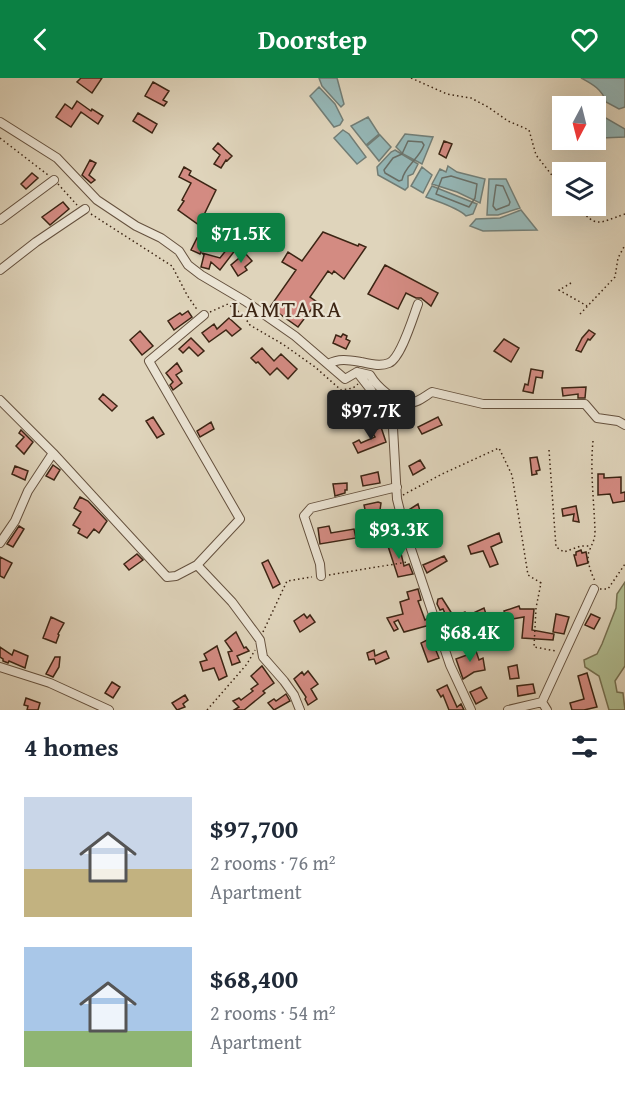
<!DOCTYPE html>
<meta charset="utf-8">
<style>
:root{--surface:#fff;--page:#f6f6f7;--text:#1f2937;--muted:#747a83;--accent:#0b8043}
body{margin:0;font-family:"Gentium Book Plus",serif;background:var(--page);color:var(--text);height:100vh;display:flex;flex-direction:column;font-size:22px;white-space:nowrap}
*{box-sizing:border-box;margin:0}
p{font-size:20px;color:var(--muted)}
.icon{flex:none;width:33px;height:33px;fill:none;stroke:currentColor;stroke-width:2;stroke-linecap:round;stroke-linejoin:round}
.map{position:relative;height:632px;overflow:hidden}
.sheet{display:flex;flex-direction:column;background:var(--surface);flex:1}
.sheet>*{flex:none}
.needle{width:39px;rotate:187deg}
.buttons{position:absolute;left:552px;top:18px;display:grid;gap:12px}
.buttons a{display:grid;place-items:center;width:54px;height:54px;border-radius:0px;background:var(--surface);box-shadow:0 6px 24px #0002;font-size:30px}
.price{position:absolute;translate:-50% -51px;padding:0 14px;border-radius:6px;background:var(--accent);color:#fff;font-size:20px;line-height:39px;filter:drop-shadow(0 2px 3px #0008)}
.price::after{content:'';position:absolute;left:50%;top:36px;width:18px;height:14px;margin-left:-9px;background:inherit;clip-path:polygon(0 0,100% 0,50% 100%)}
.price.current{background:#222;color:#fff}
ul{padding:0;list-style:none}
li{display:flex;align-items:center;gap:18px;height:150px;padding:0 24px}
li span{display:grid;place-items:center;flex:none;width:168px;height:120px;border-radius:0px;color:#555}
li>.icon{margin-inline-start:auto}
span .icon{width:72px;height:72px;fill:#fffc;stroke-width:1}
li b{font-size:26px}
h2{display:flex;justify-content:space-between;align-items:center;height:72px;padding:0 24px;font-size:26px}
header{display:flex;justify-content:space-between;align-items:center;height:78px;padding:0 24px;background:var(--accent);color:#fff;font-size:27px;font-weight:700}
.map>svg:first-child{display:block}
</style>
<header><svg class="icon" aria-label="back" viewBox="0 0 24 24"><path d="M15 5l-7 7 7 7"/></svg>Doorstep<svg class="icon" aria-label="heart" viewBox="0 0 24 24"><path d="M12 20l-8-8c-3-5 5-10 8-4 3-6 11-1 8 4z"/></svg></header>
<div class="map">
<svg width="625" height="632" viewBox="0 0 625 632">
<rect width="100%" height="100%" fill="#dfd4bb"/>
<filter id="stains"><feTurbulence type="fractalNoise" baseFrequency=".00333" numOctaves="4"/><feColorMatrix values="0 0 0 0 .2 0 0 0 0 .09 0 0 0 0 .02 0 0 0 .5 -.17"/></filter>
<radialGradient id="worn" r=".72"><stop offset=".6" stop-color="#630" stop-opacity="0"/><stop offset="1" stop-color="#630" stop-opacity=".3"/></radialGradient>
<!-- green -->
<path fill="#b0bd91" stroke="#767152" stroke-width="1.5" d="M625 504V588L615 603 617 614 623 615 625 632H609L599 598 585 589 584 582 597 576 602 566 616 530 617 516Z"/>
<!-- water -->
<path fill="#95b7b7" stroke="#717d76" stroke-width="1.5" d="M319 0H337L344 26 341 29 322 8Z
M581 0H625V29L619 31 606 24C602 11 592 6 581 0Z
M319 9 335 26 343 42 340 47 334 49 310 18Z
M596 36H599L625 51V59L601 60 596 58Z
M368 39 379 56 366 67 351 48Z
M343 52 349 56 366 79 357 86 334 60Z
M405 56 433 59 422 86 403 76 396 69Z
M380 57 391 69 379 83 367 68Z
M395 72 418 86 413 96 408 98V109L405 112 378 97 377 89 391 74Z
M448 88 457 94 485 101 480 125 457 114 432 106 440 91 446 94Z
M422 89 432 97 423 115 411 108Z
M489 101H506L520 130 498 137H487Z
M432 108 477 126 473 136 466 138C457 129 438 124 426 119Z
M521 132 537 152 483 153 470 148 476 141 500 140Z"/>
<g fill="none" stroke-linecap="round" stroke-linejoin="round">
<!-- shore -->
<path stroke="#686e66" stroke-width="1.5" d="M408 63 422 64 424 67C419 81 404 89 402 102L399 103 385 95 384 92 393 80 402 76Z
M451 98 477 106 475 120 469 129 436 116 442 100Z
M496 107 503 108 510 124 509 127 496 132 493 128Z"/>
</g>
<!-- building -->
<path fill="#d38b82" stroke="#3c2514" stroke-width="1.5" d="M81 0H102L92 15 77 4Z
M153 4 169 13 163 22 167 24 164 28 145 18Z
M77 23 91 33 92 31 103 38 98 46 81 34 71 49 56 39 65 26 72 31Z
M138 35 157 46 152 55 133 43Z
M444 63 452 66 446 80 439 76Z
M218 65 232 78 227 83 226 82 221 90 214 86 220 77 213 71Z
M90 82 96 85 89 97 95 102 91 105 82 97Z
M184 89 191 93 189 97 216 112 199 147 178 132 184 123 182 122 191 105 179 99Z
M32 95 38 100 26 111 21 106Z
M63 124 69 131 50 147 42 139Z
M268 139 279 147 272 156 261 148Z
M233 141 239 145 225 167 218 163Z
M323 154 358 168 359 166 366 169 344 201 334 193 332 196 328 193 310 219 317 224 298 249 270 229 296 192 282 184 288 174 302 183Z
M197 160 205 163 200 176 191 172Z
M231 166 236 171 220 192 211 184 209 191 201 189 204 177 202 175 220 180Z
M245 175 252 183 245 189 247 192 238 198 231 187Z
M385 187 438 215 431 228 421 220H416L406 215 398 231 368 216Z
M188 233 192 239 174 252 168 243 180 235 182 237Z
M229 240 241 251 232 258 226 252 209 264 202 255 214 246 217 251Z
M589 252 595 256 590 262 588 261 581 274 576 272 582 260Z
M140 253 153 268 142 277 130 262Z
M343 256 347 258 346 261 350 263 346 271 333 265 336 257 341 259Z
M191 260 204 273 198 278 189 269 183 275 179 271Z
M504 261 519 270 511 284 494 273Z
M262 270 274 283 281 276 297 291 288 301 277 290 270 297 258 284 256 285 251 280Z
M177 285 182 293 176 297 182 305 173 312 170 307 173 304 166 295Z
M531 291 543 293 542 300 536 299 533 315 523 313 525 306 528 307Z
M586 309 585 320H578V316L563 318 562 310Z
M103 316 117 328 112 333 99 321Z
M350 321 355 334 342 341 338 335 346 330 343 323Z
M374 331 378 337 366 346 361 339Z
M153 339 164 356 157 360 146 343Z
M438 339 442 347 422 356 418 349Z
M211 344 214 351 200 359 197 353Z
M381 349 386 364 358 375 353 365 359 362 361 365 375 359 372 354Z
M21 352 33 364 24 376 16 368 24 359 19 355Z
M537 379 540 392 536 393 537 396 532 397 530 380Z
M420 382 425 390 413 397 409 388Z
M53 387 60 392 54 402 46 398Z
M15 388 28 393 25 402 12 396Z
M378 394 380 405 363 408 361 398Z
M598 396H604V400L621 399V415L625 414V423L613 425 610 416 598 417Z
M347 405V412H345V415L335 418 333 406Z
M80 419 88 423 107 443 99 455 94 451 87 460 78 455 80 451 73 447 81 434 74 430Z
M378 424 381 425 380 432 366 436 364 427Z
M418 426 420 433H418L423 443 428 441 431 446 418 453 415 452 407 433Z
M576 428 579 444 573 443 574 436 563 438 562 431Z
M19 448 24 451 13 469 7 466Z
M329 448 331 455 354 451 356 460 320 466 318 450Z
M499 455 502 464 491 469 498 486 490 489 483 473 471 476 468 468Z
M398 463 404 488 409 486 413 496 398 499 387 465Z
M581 472 582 475 586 474 588 485 577 488 574 477H576V474Z
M137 476 143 482 129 492 124 486Z
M444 478 447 483 427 495 423 487Z
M0 479 12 485 4 500 0 498Z
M268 482 280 506 273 510 262 485Z
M418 511 421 522 418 523 425 542 428 540 430 547 404 554 398 542 394 544 398 551 394 553 387 540 403 536 400 524 409 521 407 514Z
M442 520 454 539 465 534 467 538 484 530 486 536 457 549 460 556 451 560 444 541 447 540 443 531 440 532 437 526 438 521Z
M519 528 520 531H534L532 552 554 556 553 562 522 560 524 539 507 542 504 533Z
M304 536 307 540 310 537 315 544 300 554 294 543Z
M556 536 569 539 564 556 553 554Z
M591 536 600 540 594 551 585 547Z
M51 539 64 545 58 556 59 557 56 565 43 560Z
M236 554 244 570 246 569 249 573 237 578 240 584 232 587 228 574 232 573 225 563Z
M431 560 439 580 428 584 421 565Z
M474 567 479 582 483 580 485 592 474 594 463 601 456 581 467 577 465 570Z
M217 568 227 598 219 602 214 590 203 593 200 584 207 582 204 576Z
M0 569 12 577 14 572 28 578 25 590 9 583 8 585 3 583V581L0 579Z
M374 572 375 578 386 573 389 580 376 586 374 581 369 582 367 575Z
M55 579H60L59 589 53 599 46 596Z
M517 587 519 600 510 601 508 589Z
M262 588 274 605 263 613 265 615 244 632H234L239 629 233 623 239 620 241 622 253 613 251 611 258 606 251 598Z
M308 593 318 606 311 611 317 621 308 627 305 621 306 619 294 601 302 594 304 597Z
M587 595 597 629 584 632H572L570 625 584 621 578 598Z
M112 604 120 609 113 620 105 615Z
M533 606 535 615 518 618 517 608Z
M447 607 457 629 461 626 464 632H449L443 617 441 619 437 612Z
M481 609 487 620 476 626 470 614Z
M286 616 290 623 274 632 268 625 274 621 276 623Z
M185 617 188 622 183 626 185 629 177 632 172 625Z
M26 620 40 625 38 632H27L28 628 24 627Z"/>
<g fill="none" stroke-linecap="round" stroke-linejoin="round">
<!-- minor casing -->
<g stroke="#65513e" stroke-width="10">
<path id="minor" d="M0 44 57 80 97 122 136 148 161 160 179 173 188 187 201 197 245 223 295 258 345 301 357 294 371 312 393 350 397 421 405 453 450 587 471 632
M0 142 54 102
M0 192 36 164 85 131
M328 286C339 280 349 282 361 284 369 286 380 289 389 285 401 280 413 239 418 226
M357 294 370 297C377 309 394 324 409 325 418 325 425 318 432 314L483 326H585L597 340 618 343 625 347
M0 322 53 375 167 499 176 498 197 487 232 524 255 555 260 562 263 579 284 603 294 617 300 632
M0 465 15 443 28 413 53 375
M197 487 240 441 149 283 204 237
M321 498 320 486 304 438 311 430 397 409
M0 589 50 605 109 632
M542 624 594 511
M508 632 542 624 547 632"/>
</g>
<!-- path -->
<path stroke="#3c2514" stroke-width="1.5" stroke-dasharray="1.5 3" stroke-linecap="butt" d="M411 0 447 16 471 20 488 29 508 43 529 52 536 77 562 110
M0 60 48 97
M58 106 77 127
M577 128C597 151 598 145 625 136
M91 136 172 188 187 217 198 233
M571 205 559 212 587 228
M210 234 228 226 243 237 250 247 284 267 315 289 341 312 353 310 358 306
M580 236 615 199 618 180 625 167
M593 363C590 393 594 423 595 453 595 461 593 464 590 471 585 480 591 495 595 503
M549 372 556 469 564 474 581 468H590
M403 417 442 396 499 370 512 397 528 497 541 505 536 530 534 569 556 573
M329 497 407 484
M600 511H608L625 486
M263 554 287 503 312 499
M207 632 247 586 255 572"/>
<!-- minor -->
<use href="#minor" stroke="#eae3d3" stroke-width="8"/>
</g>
<g text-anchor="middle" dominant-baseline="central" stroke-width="4.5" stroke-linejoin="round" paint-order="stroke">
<!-- neighbourhood labels -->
<g font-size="24" letter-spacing="1.5" fill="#3c2514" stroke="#eae3d3">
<text x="287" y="230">LAMTARA</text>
</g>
</g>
<rect width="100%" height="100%" filter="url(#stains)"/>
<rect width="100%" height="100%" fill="url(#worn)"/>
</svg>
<div class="buttons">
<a><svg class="needle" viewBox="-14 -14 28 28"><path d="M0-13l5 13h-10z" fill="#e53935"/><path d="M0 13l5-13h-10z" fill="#747a83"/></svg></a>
<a><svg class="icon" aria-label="layers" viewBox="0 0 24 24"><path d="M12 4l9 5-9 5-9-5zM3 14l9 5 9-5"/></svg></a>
</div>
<b class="price" style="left:241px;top:186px">$71.5K</b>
<b class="price current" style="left:371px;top:363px">$97.7K</b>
<b class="price" style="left:399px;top:482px">$93.3K</b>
<b class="price" style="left:470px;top:585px">$68.4K</b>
</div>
<section class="sheet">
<h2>4 homes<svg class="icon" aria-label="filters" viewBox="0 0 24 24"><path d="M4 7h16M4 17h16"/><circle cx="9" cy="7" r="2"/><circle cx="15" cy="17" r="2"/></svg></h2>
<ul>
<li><span style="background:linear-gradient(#c9d6e8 60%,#c2b280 0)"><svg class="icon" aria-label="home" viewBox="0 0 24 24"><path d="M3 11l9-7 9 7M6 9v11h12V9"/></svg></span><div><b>$97,700</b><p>2 rooms · 76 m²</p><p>Apartment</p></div></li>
<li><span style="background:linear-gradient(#a9c7e8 70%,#8fb573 0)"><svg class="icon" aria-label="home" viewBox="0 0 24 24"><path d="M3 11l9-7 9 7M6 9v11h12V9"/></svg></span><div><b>$68,400</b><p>2 rooms · 54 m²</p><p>Apartment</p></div></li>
</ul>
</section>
